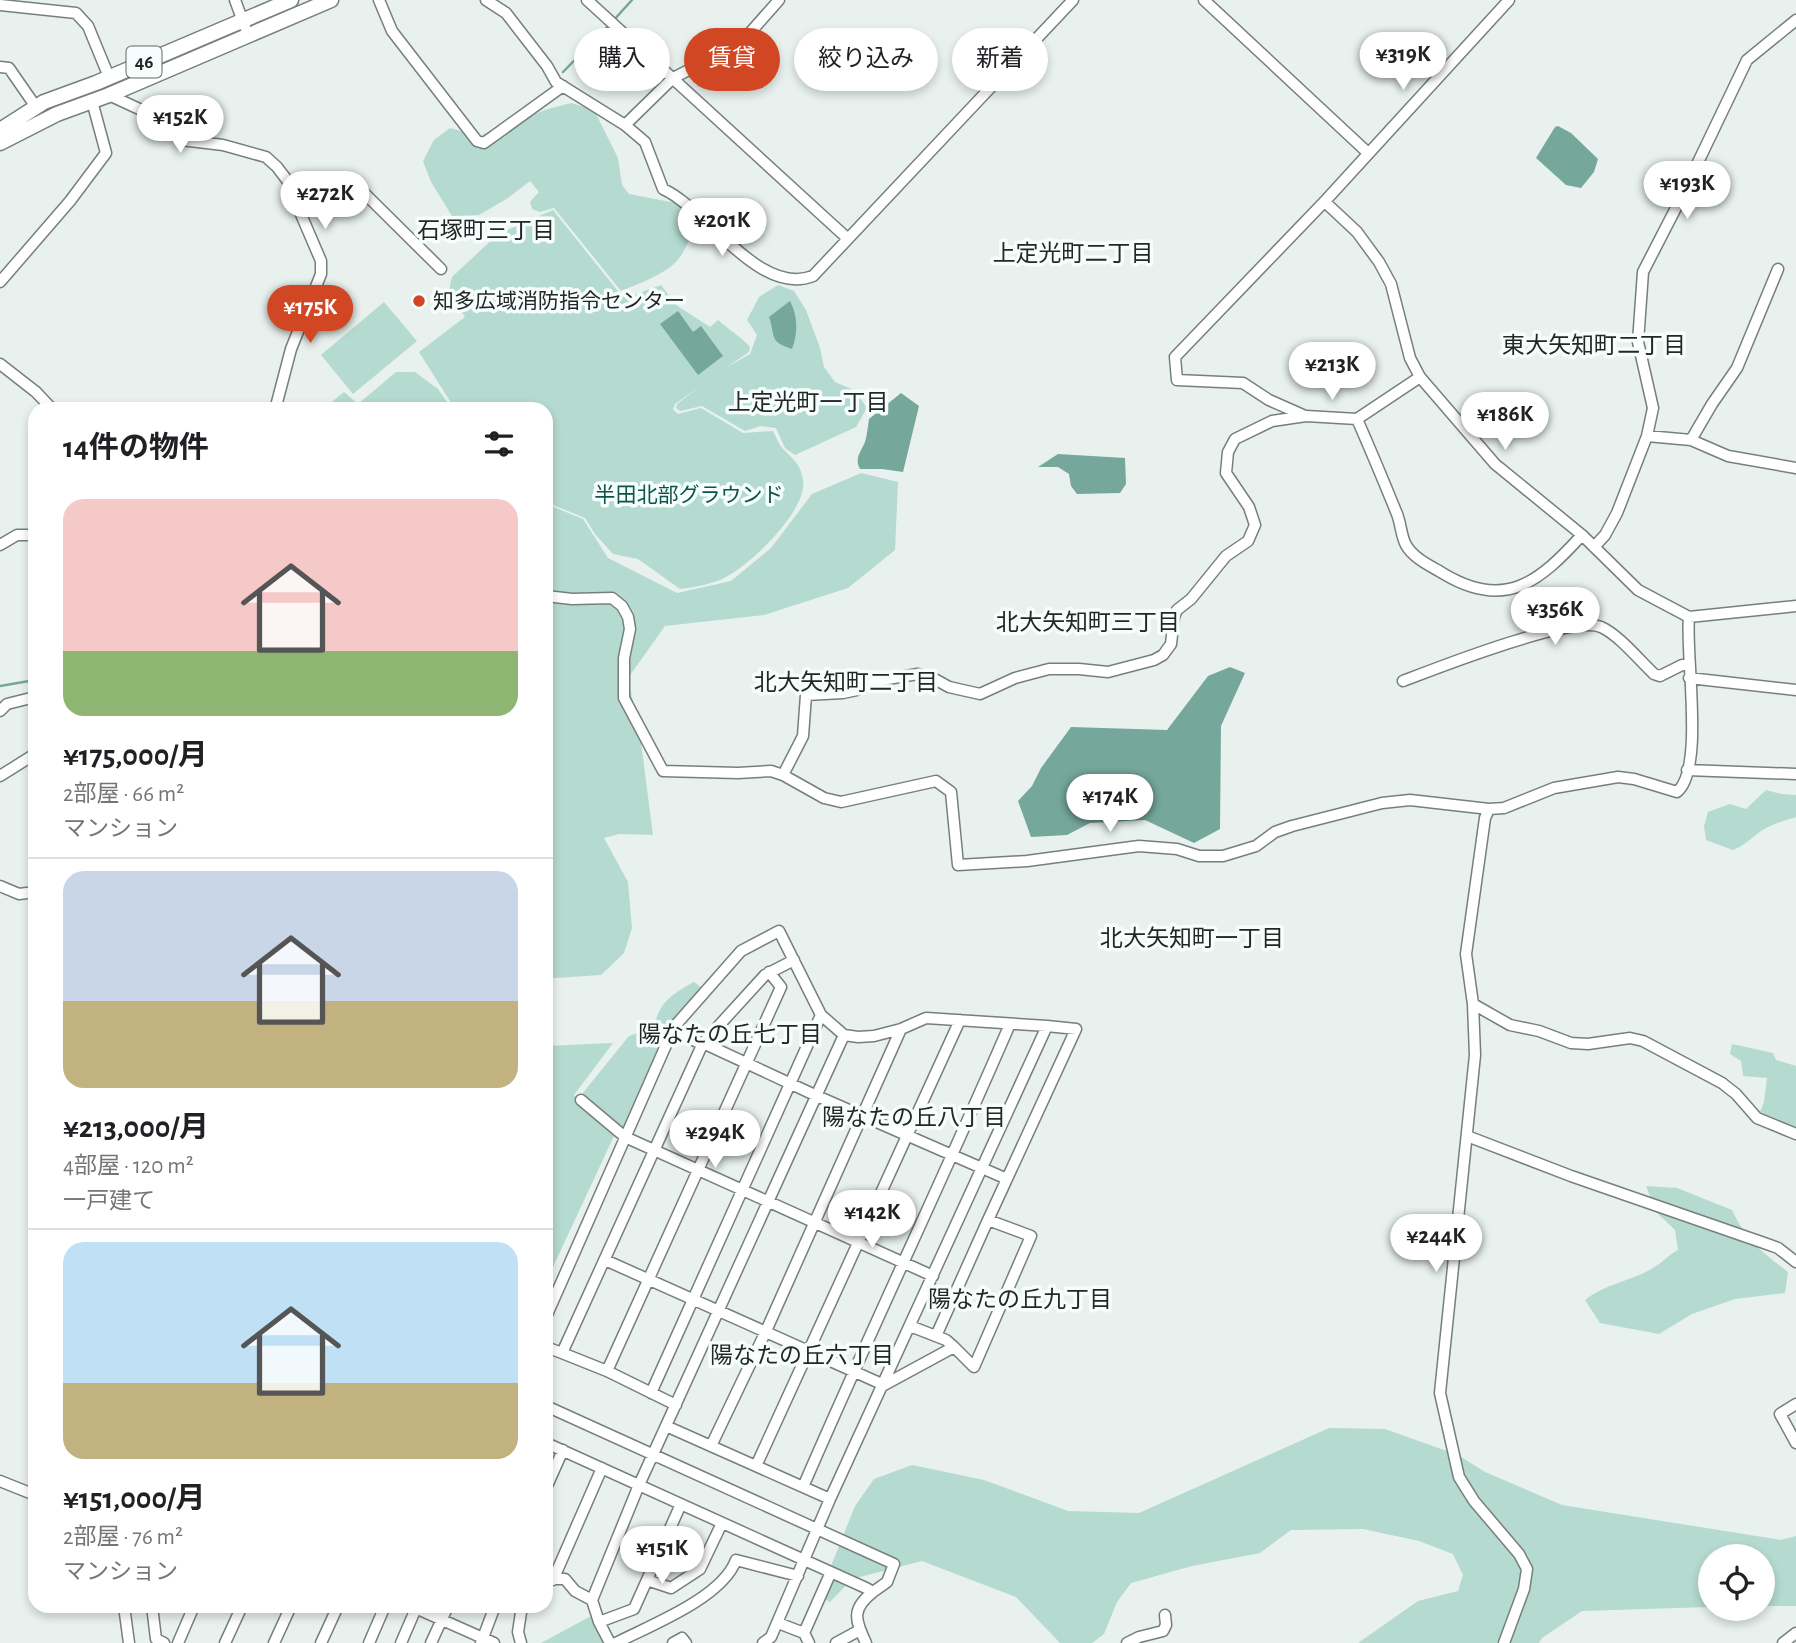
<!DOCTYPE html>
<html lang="ja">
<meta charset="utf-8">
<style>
:root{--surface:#fff;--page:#f6f6f6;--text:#202124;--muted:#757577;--line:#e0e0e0;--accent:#d14724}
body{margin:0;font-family:"Alegreya Sans","Noto Sans JP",sans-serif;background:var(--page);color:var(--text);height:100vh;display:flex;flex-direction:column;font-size:26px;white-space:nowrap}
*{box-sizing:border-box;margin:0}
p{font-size:23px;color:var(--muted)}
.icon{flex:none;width:38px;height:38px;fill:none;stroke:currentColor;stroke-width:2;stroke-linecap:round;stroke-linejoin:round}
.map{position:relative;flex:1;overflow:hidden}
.details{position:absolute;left:28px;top:402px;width:525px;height:1211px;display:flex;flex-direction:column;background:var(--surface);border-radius:21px;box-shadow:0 4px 10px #0003}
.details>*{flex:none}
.banner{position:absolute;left:574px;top:28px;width:665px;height:63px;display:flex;gap:14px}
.fabs{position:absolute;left:1698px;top:1544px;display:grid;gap:14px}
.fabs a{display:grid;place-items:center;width:77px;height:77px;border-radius:50%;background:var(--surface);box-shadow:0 4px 10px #0003;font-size:35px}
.price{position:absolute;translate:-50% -60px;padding:0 16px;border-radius:24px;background:#fff;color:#222;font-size:23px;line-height:46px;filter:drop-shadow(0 2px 4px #0008)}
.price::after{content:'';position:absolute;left:50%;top:42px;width:21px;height:16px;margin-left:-10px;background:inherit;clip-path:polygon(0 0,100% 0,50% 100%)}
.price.current{background:var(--accent);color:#fff}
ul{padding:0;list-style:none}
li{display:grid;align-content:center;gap:14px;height:371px;padding:0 35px}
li+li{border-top:2px solid var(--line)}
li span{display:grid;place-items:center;height:217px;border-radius:21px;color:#555}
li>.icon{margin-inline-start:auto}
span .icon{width:126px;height:126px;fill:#fffc;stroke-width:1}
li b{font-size:30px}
h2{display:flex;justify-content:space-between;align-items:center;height:84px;padding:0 35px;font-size:30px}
.chip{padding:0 24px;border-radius:32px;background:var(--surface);box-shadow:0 4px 10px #0003;font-size:24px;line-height:63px}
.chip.current{background:var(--accent);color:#fff}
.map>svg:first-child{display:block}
</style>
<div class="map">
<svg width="1796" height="1643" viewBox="0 0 1796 1643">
<rect width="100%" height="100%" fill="#e8f1ee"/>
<!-- green -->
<path fill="#b5dad0" d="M571 103 594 110 618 158 622 185 629 194 676 203 697 222C691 235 686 251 676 262 663 275 638 284 621 291L554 208 540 212 532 209 530 202 539 192 530 181 508 198 479 215 452 216 431 182 423 161 434 140 450 128 479 136 548 109Z
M553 210 621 295 628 297 661 285 676 305 710 327 718 320C728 329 743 338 750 347L749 352 727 367 750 354 757 335 747 320 759 297 778 285 794 291 806 310 820 348 824 367 835 382 854 390 867 408 856 427 795 455 785 448 776 428 761 426 745 431 702 406 680 411 676 408 677 404 700 386 675 404 673 409 678 414 701 408 743 433 773 431C776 437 779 445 784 450 794 460 801 465 803 480 808 510 751 564 726 577 713 584 695 587 680 589L638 559 613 554 595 534 585 518 546 502V410L455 409 419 352 465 317 450 295V285L452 277 498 234Z
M384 302 417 341 353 394 321 355Z
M396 372H415L438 389 452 409H323L344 392 358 404Z
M861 473 898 482 895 550 848 588 764 615 665 626 628 678 640 735 653 835 619 834 604 838 628 882 632 928 624 953 601 975 555 978 546 977V504L583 519 608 558 677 593 731 581 771 548 812 494Z
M1766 790 1781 794 1796 795V817C1787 820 1776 823 1768 827 1754 834 1747 845 1733 850L1706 840 1704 826 1708 812 1730 804 1746 809Z
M694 982 702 988 625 1127 620 1128 582 1094 629 1036 655 1027C657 1003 674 993 694 982Z
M613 1043 574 1095 614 1136 546 1282V1046Z
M1732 1044 1773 1053 1776 1060 1796 1066V1127L1771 1119 1760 1112 1764 1102 1767 1078 1743 1076 1741 1061 1730 1054Z
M1646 1186 1677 1188 1732 1210C1746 1240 1762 1252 1788 1272L1785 1293 1735 1299 1692 1314 1659 1334 1600 1323 1585 1300C1608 1282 1634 1281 1656 1266 1664 1261 1670 1254 1678 1250L1675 1230 1656 1212Z
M1329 1428 1385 1429 1458 1455 1485 1472 1562 1505 1781 1540 1796 1536V1606H1762V1556H1710V1607L1582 1611 1542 1638 1539 1643H1358L1418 1601 1458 1591 1463 1575 1453 1554 1419 1541 1363 1529 1291 1530 1260 1553 1192 1566 1131 1583 1117 1602 1104 1634 1092 1643H1060L1016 1597 922 1561 852 1579 830 1602 819 1596 855 1506 874 1479 912 1465 984 1480 1068 1511 1139 1513Z
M591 1616 604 1643H541Z"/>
<!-- water -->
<path fill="#75a79b" d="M1558 126 1571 133 1598 159 1594 172 1581 188 1566 185 1536 158 1555 127Z
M790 301C798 316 798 333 792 349 768 341 776 337 769 317Z
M678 311 693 332 701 326 723 356 698 375 660 324Z
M901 393 919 406 903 472 882 469H860C854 458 861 452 865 442 867 435 868 426 869 419Z
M1058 454 1125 458 1126 484 1120 493 1077 494 1071 486 1069 474 1058 467H1038Z
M1230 667 1245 673 1221 726 1220 829 1194 843 1145 820 1090 823 1067 835 1031 837 1018 801 1032 786 1041 768 1071 727 1167 730 1208 676Z"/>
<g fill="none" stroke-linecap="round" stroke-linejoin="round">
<!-- stream -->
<path stroke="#75a79b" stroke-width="2.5" d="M613 21 632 0
M563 72 608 26
M0 686 35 680"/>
<!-- minor casing -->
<g stroke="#777f7d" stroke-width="13">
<path id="minor" d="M235 0 245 27
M379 0 392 31 477 141 484 143 563 86
M486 0 506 13 547 66 556 82 625 125 645 142 663 189C707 209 759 297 813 276L1073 0
M587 0 847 238
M1204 0 1367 152 1366 156
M0 5 76 13 88 26 109 77
M0 67 9 68 36 107
M109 95 150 114 181 140 223 145 266 157 277 167 293 188 294 198 321 261V274L291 349 275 410
M625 125 673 78 740 44 779 0
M293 188 313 192 343 180 353 182 441 269
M1326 200V203L1357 232 1379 262 1391 284 1410 358 1420 377 1495 464 1582 535 1638 590 1689 617 1796 606
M0 282 70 201 106 153 92 101
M0 364 36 392 53 410
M1303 415 1269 400 1243 383 1177 380 1175 357 1326 200 1509 0
M1357 419C1371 451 1384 482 1397 514 1401 524 1401 536 1406 545 1414 559 1431 566 1444 574 1506 611 1540 581 1582 535
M1647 436 1691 440 1728 456 1796 468
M1691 440 1712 404 1737 368 1778 269
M0 545 17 535H35
M1594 547 1605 535 1617 513 1647 436 1653 408 1638 342 1643 272 1679 202 1747 60 1796 20
M546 596 572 599 612 598 622 606 628 617 630 629 624 658V698L663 771 738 773 771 771 783 775 824 798 841 802 936 781 951 792 958 865 1027 861 1139 846 1177 849 1199 856H1223L1256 846 1275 832 1292 826 1382 803 1410 800 1489 809 1504 808 1554 788 1618 777 1634 779 1677 792C1705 769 1685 654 1689 617
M1689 678 1796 690
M1403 681C1437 668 1571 615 1601 627 1619 635 1639 660 1654 674L1660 676 1682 665H1689
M0 711 7 704 35 697
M1687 770 1796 774
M783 775 803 736 806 695 843 693 857 690 875 681 918 674 931 677 949 687 980 694 1015 678 1049 669H1079L1108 672 1154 660 1163 655 1171 644 1174 617 1177 610 1191 599 1226 556 1248 541 1255 525 1249 507 1226 473 1228 452 1235 439 1272 421 1306 416 1357 419 1420 377
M0 776 35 754
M1489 809 1485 818 1466 954 1473 1004 1475 1055 1440 1393 1459 1477 1474 1501 1519 1554 1527 1569 1524 1589 1504 1643
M0 886 19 894 35 892
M1473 1004 1510 1025 1539 1031 1571 1043 1588 1044 1630 1038 1643 1041 1722 1083 1736 1094 1757 1118 1796 1134
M672 1031 702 1044
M703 1043 817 1096 1007 1179
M581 1100 625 1137 933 1276
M1467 1136 1571 1176 1767 1244 1778 1248 1796 1262
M605 1260 884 1385 954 1347 974 1367 1031 1236 988 1220 1076 1029 1047 1026
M546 1317 674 1027 741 951 779 931 821 1015 844 1035 858 1037 874 1036 901 1029 926 1018 1047 1026 830 1499 771 1637 763 1643
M910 1326 946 1340 954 1347
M936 1336 988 1220
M546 1347 562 1353
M607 1371 781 987 769 972
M651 1393 821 1015
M1796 1404 1780 1414 1796 1443
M676 1405 607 1371 562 1353 703 1043 765 975 794 960
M546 1406 894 1564 887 1582 873 1592
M666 1426 830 1499
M546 1443 866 1588 873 1592C851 1609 855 1620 866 1643
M711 1446 766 1331 901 1029
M756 1466 960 1020
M0 1481 35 1495
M803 1487C870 1332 943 1179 1010 1024
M546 1488 563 1450
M549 1579H565L575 1591 592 1600
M553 1580 602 1468
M647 1580 671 1588 700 1569 722 1523
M124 1606 129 1643
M152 1606 156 1639 164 1643
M411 1606 494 1643
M599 1622 634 1609 681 1504
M778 1623 804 1633 809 1643
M804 1633 831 1572
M178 1643 194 1606
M225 1643 242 1606
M274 1643 291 1606
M321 1643 338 1606
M369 1643 385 1606
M401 1643 417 1606
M431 1643 448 1606
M481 1643 495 1606
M521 1643 518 1632 522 1606
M610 1643 599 1622 592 1600 639 1485 844 1035
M616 1643C651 1625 722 1598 736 1560L798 1576
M673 1643 682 1638 686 1643
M836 1643 860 1630
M1127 1643 1139 1637 1163 1631 1166 1625 1165 1615
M1783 1643 1796 1633"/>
</g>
<!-- major casing -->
<g stroke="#777f7d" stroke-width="17">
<path id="major" d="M0 130 44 102 96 83 291 0
M0 143 57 114 109 95 331 0"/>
</g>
<!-- minor -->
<use href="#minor" stroke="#fff" stroke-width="10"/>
<!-- major -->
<use href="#major" stroke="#fff" stroke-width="14"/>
</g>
<!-- markers -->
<circle fill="#d14724" stroke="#f5fefc" stroke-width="2.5" cx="419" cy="301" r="7"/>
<g text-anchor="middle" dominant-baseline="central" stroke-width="7" stroke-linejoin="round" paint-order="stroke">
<!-- shield labels -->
<rect fill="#f5fefc" stroke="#636866" stroke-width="2" x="126.5" y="46.5" width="35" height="31" rx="5"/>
<g font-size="19" font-weight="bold" fill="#242726">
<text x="144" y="62">46</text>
</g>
<!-- poi labels -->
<g font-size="21" fill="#242726" stroke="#f5fefc" text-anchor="start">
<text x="433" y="301">知多広域消防指令センター</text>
</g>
<!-- park labels -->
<g font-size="21" fill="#0d5347" stroke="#f5fefc">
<text x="689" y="495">半田北部グラウンド</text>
</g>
<!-- neighbourhood labels -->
<g font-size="23" fill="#242726" stroke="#f5fefc">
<text x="486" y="231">石塚町三丁目</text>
<text x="1073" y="254">上定光町二丁目</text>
<text x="1594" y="346">東大矢知町二丁目</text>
<text x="808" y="403">上定光町一丁目</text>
<text x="1088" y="623">北大矢知町三丁目</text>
<text x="846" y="683">北大矢知町二丁目</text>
<text x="1192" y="939">北大矢知町一丁目</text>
<text x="730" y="1035">陽なたの丘七丁目</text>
<text x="914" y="1118">陽なたの丘八丁目</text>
<text x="1020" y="1300">陽なたの丘九丁目</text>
<text x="802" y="1356">陽なたの丘六丁目</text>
</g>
</g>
</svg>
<div class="fabs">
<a><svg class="icon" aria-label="locate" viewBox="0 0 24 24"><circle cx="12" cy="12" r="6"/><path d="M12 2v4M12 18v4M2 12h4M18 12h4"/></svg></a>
</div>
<b class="price" style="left:1403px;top:92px">¥319K</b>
<b class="price" style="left:180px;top:155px">¥152K</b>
<b class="price" style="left:1687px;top:221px">¥193K</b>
<b class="price" style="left:325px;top:231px">¥272K</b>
<b class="price" style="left:722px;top:258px">¥201K</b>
<b class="price current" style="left:310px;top:345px">¥175K</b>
<b class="price" style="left:1332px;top:402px">¥213K</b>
<b class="price" style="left:1505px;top:452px">¥186K</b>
<b class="price" style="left:1555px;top:647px">¥356K</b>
<b class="price" style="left:1110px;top:834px">¥174K</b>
<b class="price" style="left:715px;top:1170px">¥294K</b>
<b class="price" style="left:872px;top:1250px">¥142K</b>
<b class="price" style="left:1436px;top:1274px">¥244K</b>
<b class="price" style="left:662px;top:1586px">¥151K</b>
<div class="banner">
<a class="chip">購入</a>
<a class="chip current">賃貸</a>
<a class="chip">絞り込み</a>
<a class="chip">新着</a>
</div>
<section class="details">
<h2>14件の物件<svg class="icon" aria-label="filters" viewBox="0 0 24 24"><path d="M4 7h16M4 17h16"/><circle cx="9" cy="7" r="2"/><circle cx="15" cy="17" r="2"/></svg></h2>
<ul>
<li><span style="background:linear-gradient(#f6c9c9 70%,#8fb573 0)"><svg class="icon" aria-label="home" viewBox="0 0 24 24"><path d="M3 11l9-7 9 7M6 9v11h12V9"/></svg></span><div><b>¥175,000/月</b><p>2部屋 · 66 m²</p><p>マンション</p></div></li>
<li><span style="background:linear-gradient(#c9d6e8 60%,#c2b280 0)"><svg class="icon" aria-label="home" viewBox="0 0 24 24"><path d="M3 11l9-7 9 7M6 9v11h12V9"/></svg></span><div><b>¥213,000/月</b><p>4部屋 · 120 m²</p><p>一戸建て</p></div></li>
<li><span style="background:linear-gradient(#bfe0f5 65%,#c2b280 0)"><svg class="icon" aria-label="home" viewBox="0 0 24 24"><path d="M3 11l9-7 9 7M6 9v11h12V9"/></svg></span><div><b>¥151,000/月</b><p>2部屋 · 76 m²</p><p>マンション</p></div></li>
</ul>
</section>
</div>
